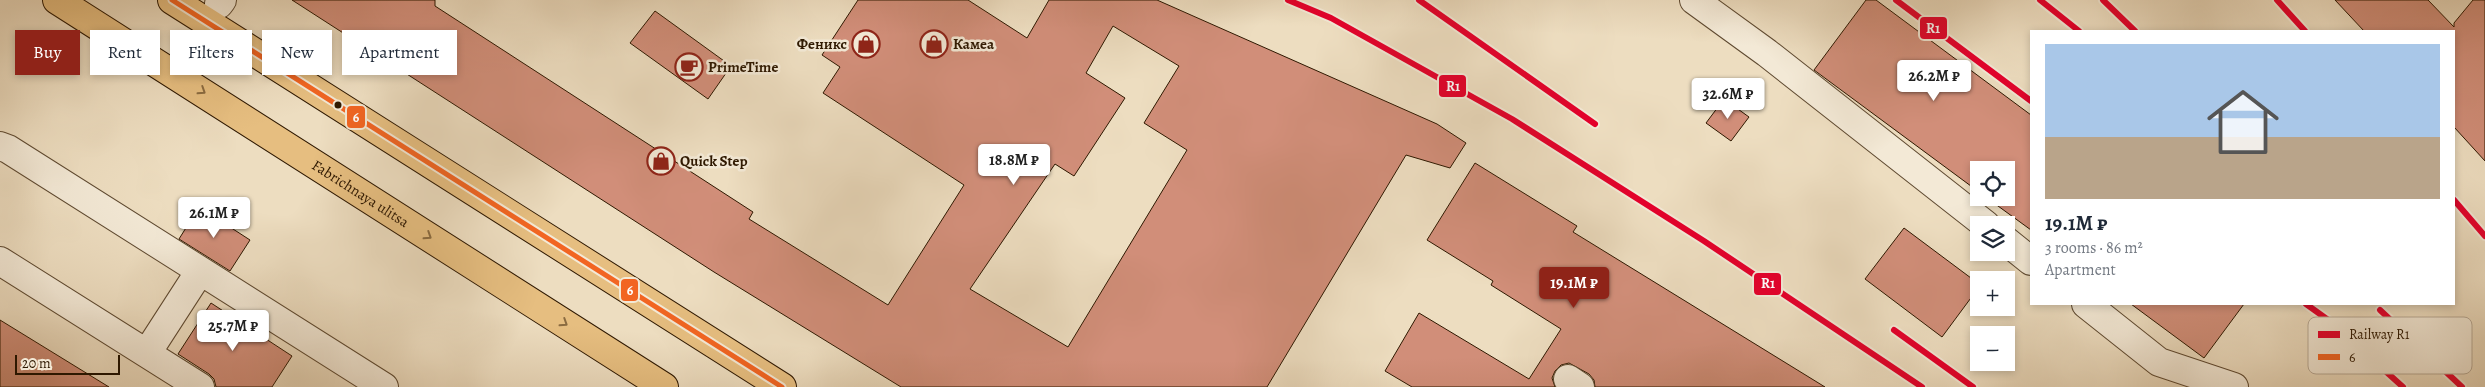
<!DOCTYPE html>
<meta charset="utf-8">
<style>
:root{--surface:#fff;--page:#f2f2f3;--text:#1f2937;--muted:#747a83;--line:#e0e1e3;--accent:#8f2418}
body{margin:0;font-family:Alegreya,serif;background:var(--page);color:var(--text);height:100vh;display:flex;flex-direction:column;font-size:19px;white-space:nowrap}
*{box-sizing:border-box;margin:0}
p{font-size:16px;color:var(--muted)}
.icon{flex:none;width:28px;height:28px;fill:none;stroke:currentColor;stroke-width:2;stroke-linecap:round;stroke-linejoin:round}
.map{position:relative;flex:1;overflow:hidden}
.drawer{position:absolute;left:2030px;top:30px;width:425px;height:275px;display:flex;flex-direction:column;background:var(--surface);border-radius:0px;box-shadow:0 2px 8px #0003}
.drawer>*{flex:none}
.top-card{position:absolute;left:15px;top:30px;width:475px;height:45px;display:flex;gap:10px}
.buttons{position:absolute;left:1970px;top:161px;display:grid;gap:10px}
.buttons a{display:grid;place-items:center;width:45px;height:45px;border-radius:0px;background:var(--surface);box-shadow:0 2px 8px #0003;font-size:25px}
.scale{position:absolute;left:15px;bottom:12px;width:105px;box-sizing:border-box;padding-left:5px;border:2px solid #2e1800;border-top:0;font-size:14px;line-height:18px;white-space:nowrap;color:#2e1800;-webkit-text-stroke:4px #f3e9d6;paint-order:stroke}
.price{position:absolute;translate:-50% -42px;padding:0 11px;border-radius:5px;background:#fff;color:#222;font-size:16px;line-height:32px;filter:drop-shadow(0 1px 2px #0008)}
.price::after{content:'';position:absolute;left:50%;top:30px;width:15px;height:11px;margin-left:-8px;background:inherit;clip-path:polygon(0 0,100% 0,50% 100%)}
.price.selected{background:var(--accent);color:#fff}
ul{padding:0;list-style:none}
li{display:grid;align-content:center;gap:10px;height:265px;padding:0 15px}
li+li{border-top:1px solid var(--line)}
li span{display:grid;place-items:center;height:155px;border-radius:0px;color:#555}
li>.icon{margin-inline-start:auto}
span .icon{width:90px;height:90px;fill:#fffc;stroke-width:1}
li b{font-size:21px}
.chip{padding:0 18px;border-radius:0px;background:var(--surface);box-shadow:0 2px 8px #0003;font-size:18px;line-height:45px}
.chip.selected{background:var(--accent);color:#fff}
.map>svg:first-child{display:block}
</style>
<div class="map">
<svg width="2485" height="387" viewBox="0 0 2485 387">
<rect width="100%" height="100%" fill="#edddc0"/>
<filter id="stains"><feTurbulence type="fractalNoise" baseFrequency=".004" numOctaves="4"/><feColorMatrix values="0 0 0 0 .2 0 0 0 0 .09 0 0 0 0 .02 0 0 0 .5 -.17"/></filter>
<radialGradient id="worn" r=".72"><stop offset=".6" stop-color="#630" stop-opacity="0"/><stop offset="1" stop-color="#630" stop-opacity=".3"/></radialGradient>
<!-- building -->
<path fill="#d18e79" stroke="#2e1800" fill-rule="evenodd" d="M292 0H435V6L753 212 749 219 888 305 964 185 823 93 840 67 822 55 858 0H968L1027 38 1049 0H1157L1437 124 1466 143 1450 168 1406 155 1267 387H901L714 272ZM1113 26 1179 66 1144 123 1187 150 1068 347 970 289 1055 164 1074 176 1125 98 1086 73Z
M1866 0H1876L2031 115V230L1987 198H2006V170H1979V192L1814 70Z
M2335 0H2428L2454 27V23L2473 0H2485V161L2454 127V31H2364Z
M655 11 731 66 708 99 630 43Z
M1724 99 1749 117 1731 141 1706 123Z
M1475 163 1577 226 1573 232 1825 387H1595L1594 380 1589 374 1569 363 1561 365 1555 371 1552 378 1555 387H1412L1385 371 1419 313 1529 379 1561 329 1491 285 1493 281 1427 240Z
M199 207 250 240 230 271 179 239Z
M1904 228 1979 284V287L1942 337 1865 279Z
M211 303 292 356 272 387H216L214 379 209 374 178 354Z
M2131 304H2244L2204 358Z
M0 320 109 387H0Z"/>
<g fill="none" stroke-linecap="round" stroke-linejoin="round">
<!-- minor casing -->
<g stroke="#5e4930" stroke-width="30">
<path id="minor" d="M1694 0 1767 53 1986 225
M219 4 222 0
M0 146 8 149 384 387
M2006 241 2031 261
M0 261 200 387
M2086 304 2159 362 2234 387
M147 353 200 271
M1568 379 1580 387"/>
</g>
<!-- major casing -->
<g stroke="#2e1800" stroke-width="30">
<g id="major">
<path id="s1" d="M57 0 664 387"/>
<path d="M172 0 782 387"/>
</g>
</g>
<!-- minor -->
<use href="#minor" stroke="#f3e9d6" stroke-width="28"/>
<!-- major -->
<use href="#major" stroke="#e6be80" stroke-width="28"/>
<!-- bus-1 casing -->
<g stroke="#f3e9d6" stroke-width="9">
<path id="bus-1" d="M172 0 782 387"/>
</g>
<!-- bus-1 -->
<use href="#bus-1" stroke="#f26522" stroke-width="5"/>
<!-- rail-1 casing -->
<g stroke="#f3e9d6" stroke-width="10">
<path id="rail-1" d="M1288 0 1331 18 1512 119 1704 241 1922 387
M1419 0 1595 124
M1896 0 2031 101
M2040 0 2079 31
M2103 0 2135 31
M2277 0 2305 31
M2454 200 2485 236
M2306 304 2331 322 2403 387
M2380 310 2462 387
M1894 330 1973 387"/>
</g>
<!-- rail-1 -->
<use href="#rail-1" stroke="#e4002b" stroke-width="6"/>
</g>
<!-- one-way arrows -->
<defs><path id="oneway-chevron" d="M-2-3.5L2.5 0L-2 3.5" fill="none" stroke-width="1.6" stroke-linecap="round" stroke-linejoin="round" transform="scale(1.25)"/></defs>
<g stroke="#8a6b40">
<use href="#oneway-chevron" transform="translate(202 91) rotate(33)"/>
<use href="#oneway-chevron" transform="translate(428 236) rotate(33)"/>
<use href="#oneway-chevron" transform="translate(564 323) rotate(33)"/>
</g>
<!-- icons -->
<defs>
<g id="shop-ring" transform="scale(1.4375)"><circle r="9.5" fill="#f3e9d6" stroke="#8f2418" stroke-width="1.5"/><path d="M-5-2.5h2.3a2.7 3.5 0 0 1 5.4 0H5L5.5 6h-11ZM-1.5-2.5h3a1.5 2.3 0 0 0-3 0Z" fill="#8f2418"/></g>
<g id="cafe-ring" transform="scale(1.4375)"><circle r="9.5" fill="#f3e9d6" stroke="#8f2418" stroke-width="1.5"/><path d="M-5.5-4.5H6V0H3Q3 3.5 0 3.5H-2.5Q-5.5 3.5-5.5 0ZM3-3.2v2h1.7v-2ZM-6 4.5H4V6H-6Z" fill="#8f2418"/></g>
</defs>
<g fill-rule="evenodd">
<use href="#shop-ring" x="866" y="44"/>
<use href="#shop-ring" x="934" y="44"/>
<use href="#cafe-ring" x="689" y="67"/>
<use href="#shop-ring" x="661" y="161"/>
</g>
<!-- markers -->
<circle fill="#2e1800" stroke="#f3e9d6" stroke-width="2" cx="338" cy="105" r="4.5"/>
<g text-anchor="middle" dominant-baseline="central" stroke-width="5" stroke-linejoin="round" paint-order="stroke">
<!-- poi labels -->
<g font-size="15" font-weight="bold" fill="#2e1800" stroke="#f3e9d6" text-anchor="start">
<text x="847" y="44" text-anchor="end">Феникс</text>
<text x="953" y="44">Камеа</text>
<text x="708" y="67">PrimeTime</text>
<text x="680" y="161">Quick Step</text>
</g>
<!-- street labels -->
<g font-size="15" fill="#2e1800" stroke="#f3e9d6">
<text stroke="none"><textPath href="#s1" startOffset="360">Fabrichnaya ulitsa</textPath></text>
</g>
</g>
<!-- legend -->
<rect x="2308" y="317" width="164" height="57" rx="8" fill="#f3e9d6" stroke="#b8aa96" stroke-width="1"/>
<rect x="2318" y="331" width="22" height="7" fill="#e4002b"/>
<rect x="2318" y="354" width="22" height="6" fill="#f26522"/>
<g font-size="14" fill="#2e1800">
<text x="2349" y="339">Railway R1</text>
<text x="2349" y="362">6</text>
</g>
<g stroke="#f3e9d6" stroke-width="2">
<rect x="1919" y="16" width="29" height="24" rx="5" fill="#e4002b"/>
<rect x="1438" y="74" width="29" height="24" rx="5" fill="#e4002b"/>
<rect x="346" y="105" width="20" height="24" rx="5" fill="#f26522"/>
<rect x="1753" y="272" width="29" height="24" rx="5" fill="#e4002b"/>
<rect x="620" y="278" width="19" height="24" rx="5" fill="#f26522"/>
</g>
<g font-size="14" text-anchor="middle" font-weight="bold" fill="#fff">
<text x="1933" y="33">R1</text>
<text x="1453" y="91">R1</text>
<text x="356" y="122">6</text>
<text x="1768" y="288">R1</text>
<text x="630" y="295">6</text>
</g>
<rect width="100%" height="100%" filter="url(#stains)"/>
<rect width="100%" height="100%" fill="url(#worn)"/>
</svg>
<div class="buttons">
<a><svg class="icon" aria-label="locate" viewBox="0 0 24 24"><circle cx="12" cy="12" r="6"/><path d="M12 2v4M12 18v4M2 12h4M18 12h4"/></svg></a>
<a><svg class="icon" aria-label="layers" viewBox="0 0 24 24"><path d="M12 4l9 5-9 5-9-5zM3 14l9 5 9-5"/></svg></a>
<a>+</a>
<a>−</a>
</div>
<div class="scale">20 m</div>
<b class="price" style="left:1934px;top:102px">26.2M ₽</b>
<b class="price" style="left:1728px;top:120px">32.6M ₽</b>
<b class="price" style="left:1014px;top:186px">18.8M ₽</b>
<b class="price" style="left:214px;top:239px">26.1M ₽</b>
<b class="price selected" style="left:1574px;top:309px">19.1M ₽</b>
<b class="price" style="left:233px;top:352px">25.7M ₽</b>
<div class="top-card">
<a class="chip selected">Buy</a>
<a class="chip">Rent</a>
<a class="chip">Filters</a>
<a class="chip">New</a>
<a class="chip">Apartment</a>
</div>
<section class="drawer">
<ul>
<li><span style="background:linear-gradient(#a9c7e8 60%,#b9a48a 0)"><svg class="icon" aria-label="home" viewBox="0 0 24 24"><path d="M3 11l9-7 9 7M6 9v11h12V9"/></svg></span><div><b>19.1M ₽</b><p>3 rooms · 86 m²</p><p>Apartment</p></div></li>
</ul>
</section>
</div>
